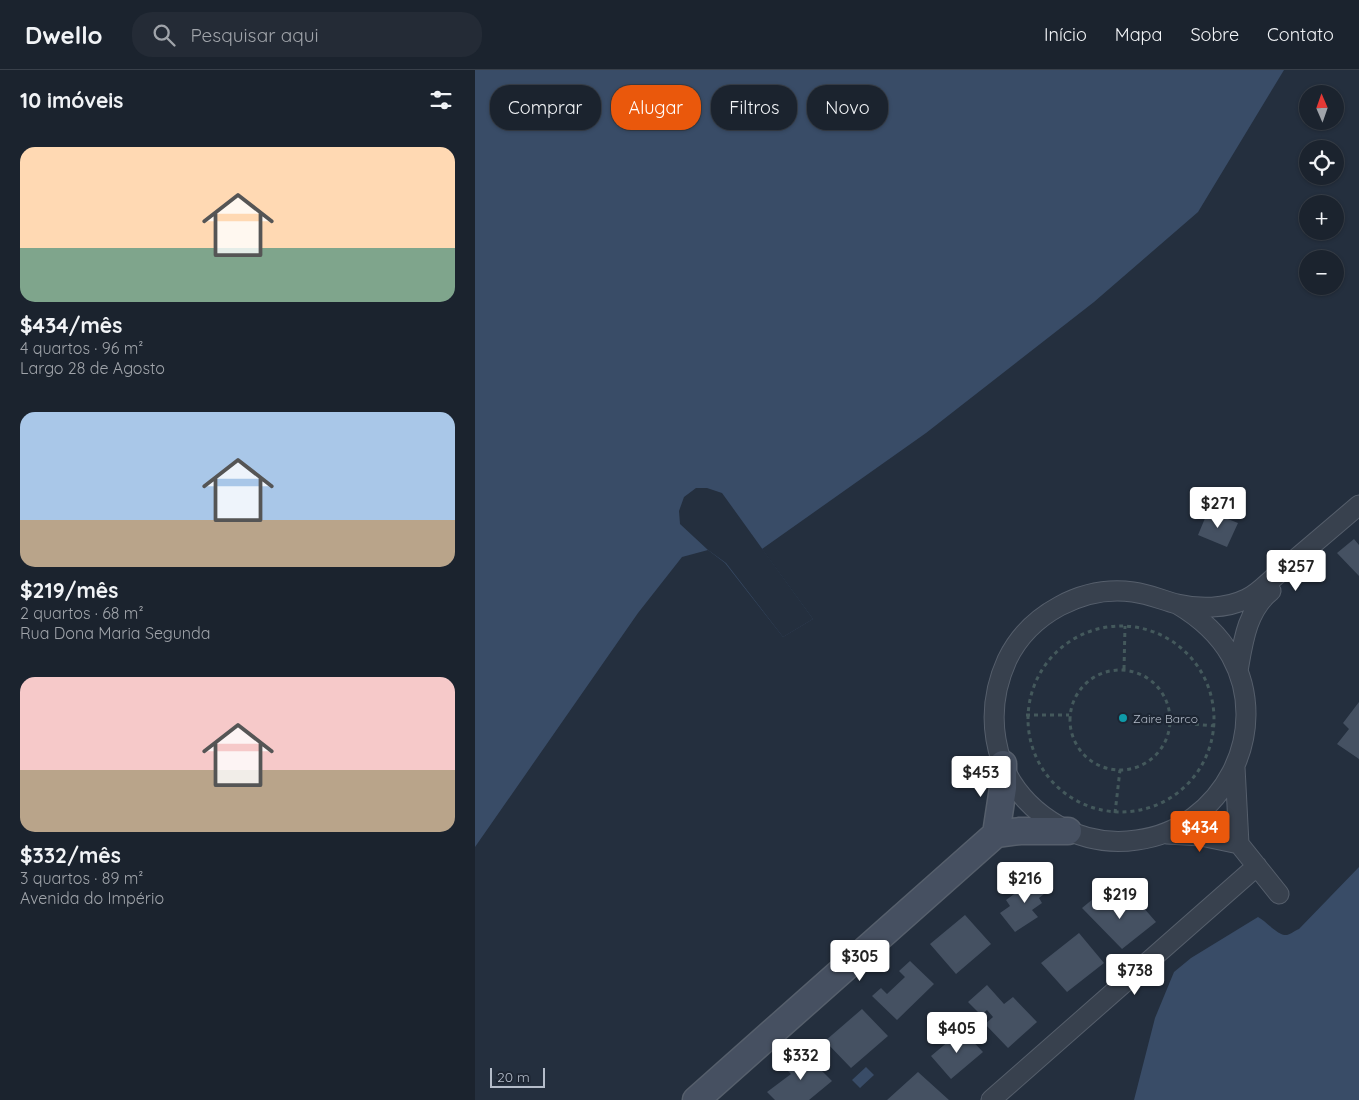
<!DOCTYPE html>
<html lang="pt">
<meta charset="utf-8">
<style>
:root{--surface:#1b232e;--page:#242b36;--text:#f1f3f6;--muted:#a0a4aa;--line:#39404a;--accent:#ea580c}
body{margin:0;font-family:Quicksand,sans-serif;background:var(--page);color:var(--text);height:100vh;display:flex;flex-direction:column;font-size:19px;white-space:nowrap}
*{box-sizing:border-box;margin:0}
p{font-size:16px;color:var(--muted)}
.icon{flex:none;width:28px;height:28px;fill:none;stroke:currentColor;stroke-width:2;stroke-linecap:round;stroke-linejoin:round}
.map{position:relative;flex:1;overflow:hidden}
.drawer{display:flex;flex-direction:column;background:var(--surface);width:475px}
.drawer>*{flex:none}
.guide{position:absolute;left:15px;top:15px;width:475px;height:45px;display:flex;gap:10px}
.needle{width:32px;rotate:358deg}
.tools{position:absolute;left:824px;top:15px;display:grid;gap:10px}
.tools a{display:grid;place-items:center;width:45px;height:45px;border-radius:50%;background:var(--surface);box-shadow:0 1px 4px #0004,0 0 0 1px var(--line);font-size:25px}
.scale{position:absolute;left:15px;bottom:12px;width:55px;box-sizing:border-box;padding-left:5px;border:2px solid #b4bcc9;border-top:0;font-size:14px;line-height:18px;white-space:nowrap;color:#b4bcc9;-webkit-text-stroke:4px #1d2633;paint-order:stroke}
.price{position:absolute;translate:-50% -42px;padding:0 11px;border-radius:5px;background:#fff;color:#222;font-size:16px;line-height:32px;filter:drop-shadow(0 1px 2px #0008)}
.price::after{content:'';position:absolute;left:50%;top:30px;width:15px;height:11px;margin-left:-8px;background:inherit;clip-path:polygon(0 0,100% 0,50% 100%)}
.price.selected{background:var(--accent);color:#fff}
ul{padding:0;list-style:none}
li{display:grid;align-content:center;gap:10px;height:265px;padding:0 20px}
li span{display:grid;place-items:center;height:155px;border-radius:15px;color:#555}
li>.icon{margin-inline-start:auto}
span .icon{width:90px;height:90px;fill:#fffc;stroke-width:1}
li b{font-size:21px}
h2{display:flex;justify-content:space-between;align-items:center;height:60px;padding:0 20px;font-size:21px}
.pill{padding:0 18px;border-radius:20px;background:var(--surface);box-shadow:0 1px 4px #0004,0 0 0 1px var(--line);font-size:18px;line-height:45px}
.pill.selected{background:var(--accent);color:#fff}
header{display:flex;align-items:center;gap:30px;box-sizing:border-box;height:70px;padding:0 25px;background:var(--surface);border-bottom:1px solid var(--line)}
header strong{font-size:24px}
nav{display:flex;gap:28px;margin-inline-start:auto;font-size:18px}
.search{width:350px;height:45px;background:var(--page);display:flex;align-items:center;gap:12px;box-sizing:border-box;padding:0 18px;border-radius:20px;color:var(--muted);font-size:19px}
main{display:flex;flex:1;min-height:0}
.map>svg:first-child{display:block}
</style>
<header>
<strong>Dwello</strong>
<div class="search"><svg class="icon" aria-label="search" viewBox="0 0 24 24"><circle cx="10" cy="10" r="6"/><path d="M15 15l6 6"/></svg>Pesquisar aqui</div>
<nav><a>Início</a><a>Mapa</a><a>Sobre</a><a>Contato</a></nav>
</header>
<main>
<section class="drawer">
<h2>10 imóveis<svg class="icon" aria-label="filters" viewBox="0 0 24 24"><path d="M4 7h16M4 17h16"/><circle cx="9" cy="7" r="2"/><circle cx="15" cy="17" r="2"/></svg></h2>
<ul>
<li><span style="background:linear-gradient(#ffd9b3 65%,#7fa58c 0)"><svg class="icon" aria-label="home" viewBox="0 0 24 24"><path d="M3 11l9-7 9 7M6 9v11h12V9"/></svg></span><div><b>$434/mês</b><p>4 quartos · 96 m²</p><p>Largo 28 de Agosto</p></div></li>
<li><span style="background:linear-gradient(#a9c7e8 70%,#b9a48a 0)"><svg class="icon" aria-label="home" viewBox="0 0 24 24"><path d="M3 11l9-7 9 7M6 9v11h12V9"/></svg></span><div><b>$219/mês</b><p>2 quartos · 68 m²</p><p>Rua Dona Maria Segunda</p></div></li>
<li><span style="background:linear-gradient(#f6c9c9 60%,#b9a48a 0)"><svg class="icon" aria-label="home" viewBox="0 0 24 24"><path d="M3 11l9-7 9 7M6 9v11h12V9"/></svg></span><div><b>$332/mês</b><p>3 quartos · 89 m²</p><p>Avenida do Império</p></div></li>
</ul>
</section>
<div class="map">
<svg width="884" height="1030" viewBox="0 0 884 1030">
<rect width="100%" height="100%" fill="#242f3e"/>
<!-- water -->
<path fill="#394c67" d="M0 0H809L723 142 619 232 451 363 287 479 338 549 308 567 250 493 233 480 207 487 163 543 0 777Z
M884 797V1030H659L680 948 699 902 716 888 783 847C791 851 803 866 812 865 816 864 821 860 824 859Z
M391 997 399 1005 385 1018 377 1010Z"/>
<!-- pier -->
<path fill="#242f3e" d="M221 418H232L247 423 338 549 308 567 251 493 233 480 205 454 204 441 209 427Z"/>
<!-- building -->
<path fill="#455162" d="M733 441 763 453 752 477 723 465Z
M879 469 884 475V506L862 483Z
M884 632V689L862 674 874 659 868 653Z
M564 806 575 819 564 828 567 833 557 840 563 847 540 862 525 843 535 836 531 830Z
M624 824 644 843 661 829 681 852 647 879 607 838Z
M490 845 516 874 481 904 455 874Z
M604 863 629 893 592 922 566 893Z
M435 891 459 914 422 950 397 926 406 918 412 924 430 907 424 901Z
M512 915 529 934 538 927 562 952 533 978 510 954 518 947 512 940 506 945 493 932Z
M387 939 413 966 376 998 350 971Z
M487 960 508 982 476 1009 456 986Z
M328 982 357 1011 334 1030H300L292 1022 316 1004 309 997Z
M443 1002 474 1030H412Z"/>
<g fill="none" stroke-linecap="round" stroke-linejoin="round">
<!-- street casing -->
<g stroke="#565f6c" stroke-width="21">
<path id="street" d="M702 534C724 547 743 563 756 586 798 662 747 759 662 770 635 774 608 769 584 756 559 742 538 720 527 693 515 658 517 623 532 590 554 544 608 515 658 522 674 524 687 530 702 534 723 539 751 539 771 529 783 524 793 512 803 504 830 481 857 458 884 435
M763 601C768 572 772 540 796 521
M760 697 764 774 804 824
M692 764 726 766 764 774
M516 1030 782 796"/>
</g>
<!-- secondary casing -->
<g stroke="#565f6c" stroke-width="29">
<path id="secondary" d="M521 764 545 761H593
M521 764 528 718V694
M221 1030 521 764"/>
</g>
<!-- path -->
<path stroke="#44595c" stroke-width="3" stroke-dasharray="4 4" stroke-linecap="butt" d="M553 649a93 93 0 1 1 186 0a93 93 0 1 1-186 0Z
M649 599 650 556
M595 650a50 50 0 1 1 100 0a50 50 0 1 1-100 0Z
M551 645H594
M696 652 740 656
M640 743 645 700"/>
<!-- street -->
<use href="#street" stroke="#38414e" stroke-width="19"/>
<!-- secondary -->
<use href="#secondary" stroke="#465061" stroke-width="26"/>
</g>
<!-- markers -->
<circle fill="#0f9aa8" stroke="#1d2633" stroke-width="2" cx="648" cy="648" r="5"/>
<g text-anchor="middle" dominant-baseline="central" stroke-width="4.5" stroke-linejoin="round" paint-order="stroke">
<!-- poi labels -->
<g font-size="12" fill="#b4bcc9" stroke="#1d2633" text-anchor="start">
<text x="658" y="648">Zaire Barco</text>
</g>
</g>
</svg>
<div class="tools">
<a><svg class="needle" viewBox="-14 -14 28 28"><path d="M0-13l5 13h-10z" fill="#e53935"/><path d="M0 13l5-13h-10z" fill="#a0a4aa"/></svg></a>
<a><svg class="icon" aria-label="locate" viewBox="0 0 24 24"><circle cx="12" cy="12" r="6"/><path d="M12 2v4M12 18v4M2 12h4M18 12h4"/></svg></a>
<a>+</a>
<a>−</a>
</div>
<div class="scale">20 m</div>
<b class="price" style="left:743px;top:459px">$271</b>
<b class="price" style="left:821px;top:522px">$257</b>
<b class="price" style="left:506px;top:728px">$453</b>
<b class="price selected" style="left:725px;top:783px">$434</b>
<b class="price" style="left:550px;top:834px">$216</b>
<b class="price" style="left:645px;top:850px">$219</b>
<b class="price" style="left:385px;top:912px">$305</b>
<b class="price" style="left:660px;top:926px">$738</b>
<b class="price" style="left:482px;top:984px">$405</b>
<b class="price" style="left:326px;top:1011px">$332</b>
<div class="guide">
<a class="pill">Comprar</a>
<a class="pill selected">Alugar</a>
<a class="pill">Filtros</a>
<a class="pill">Novo</a>
</div>
</div>
</main>
